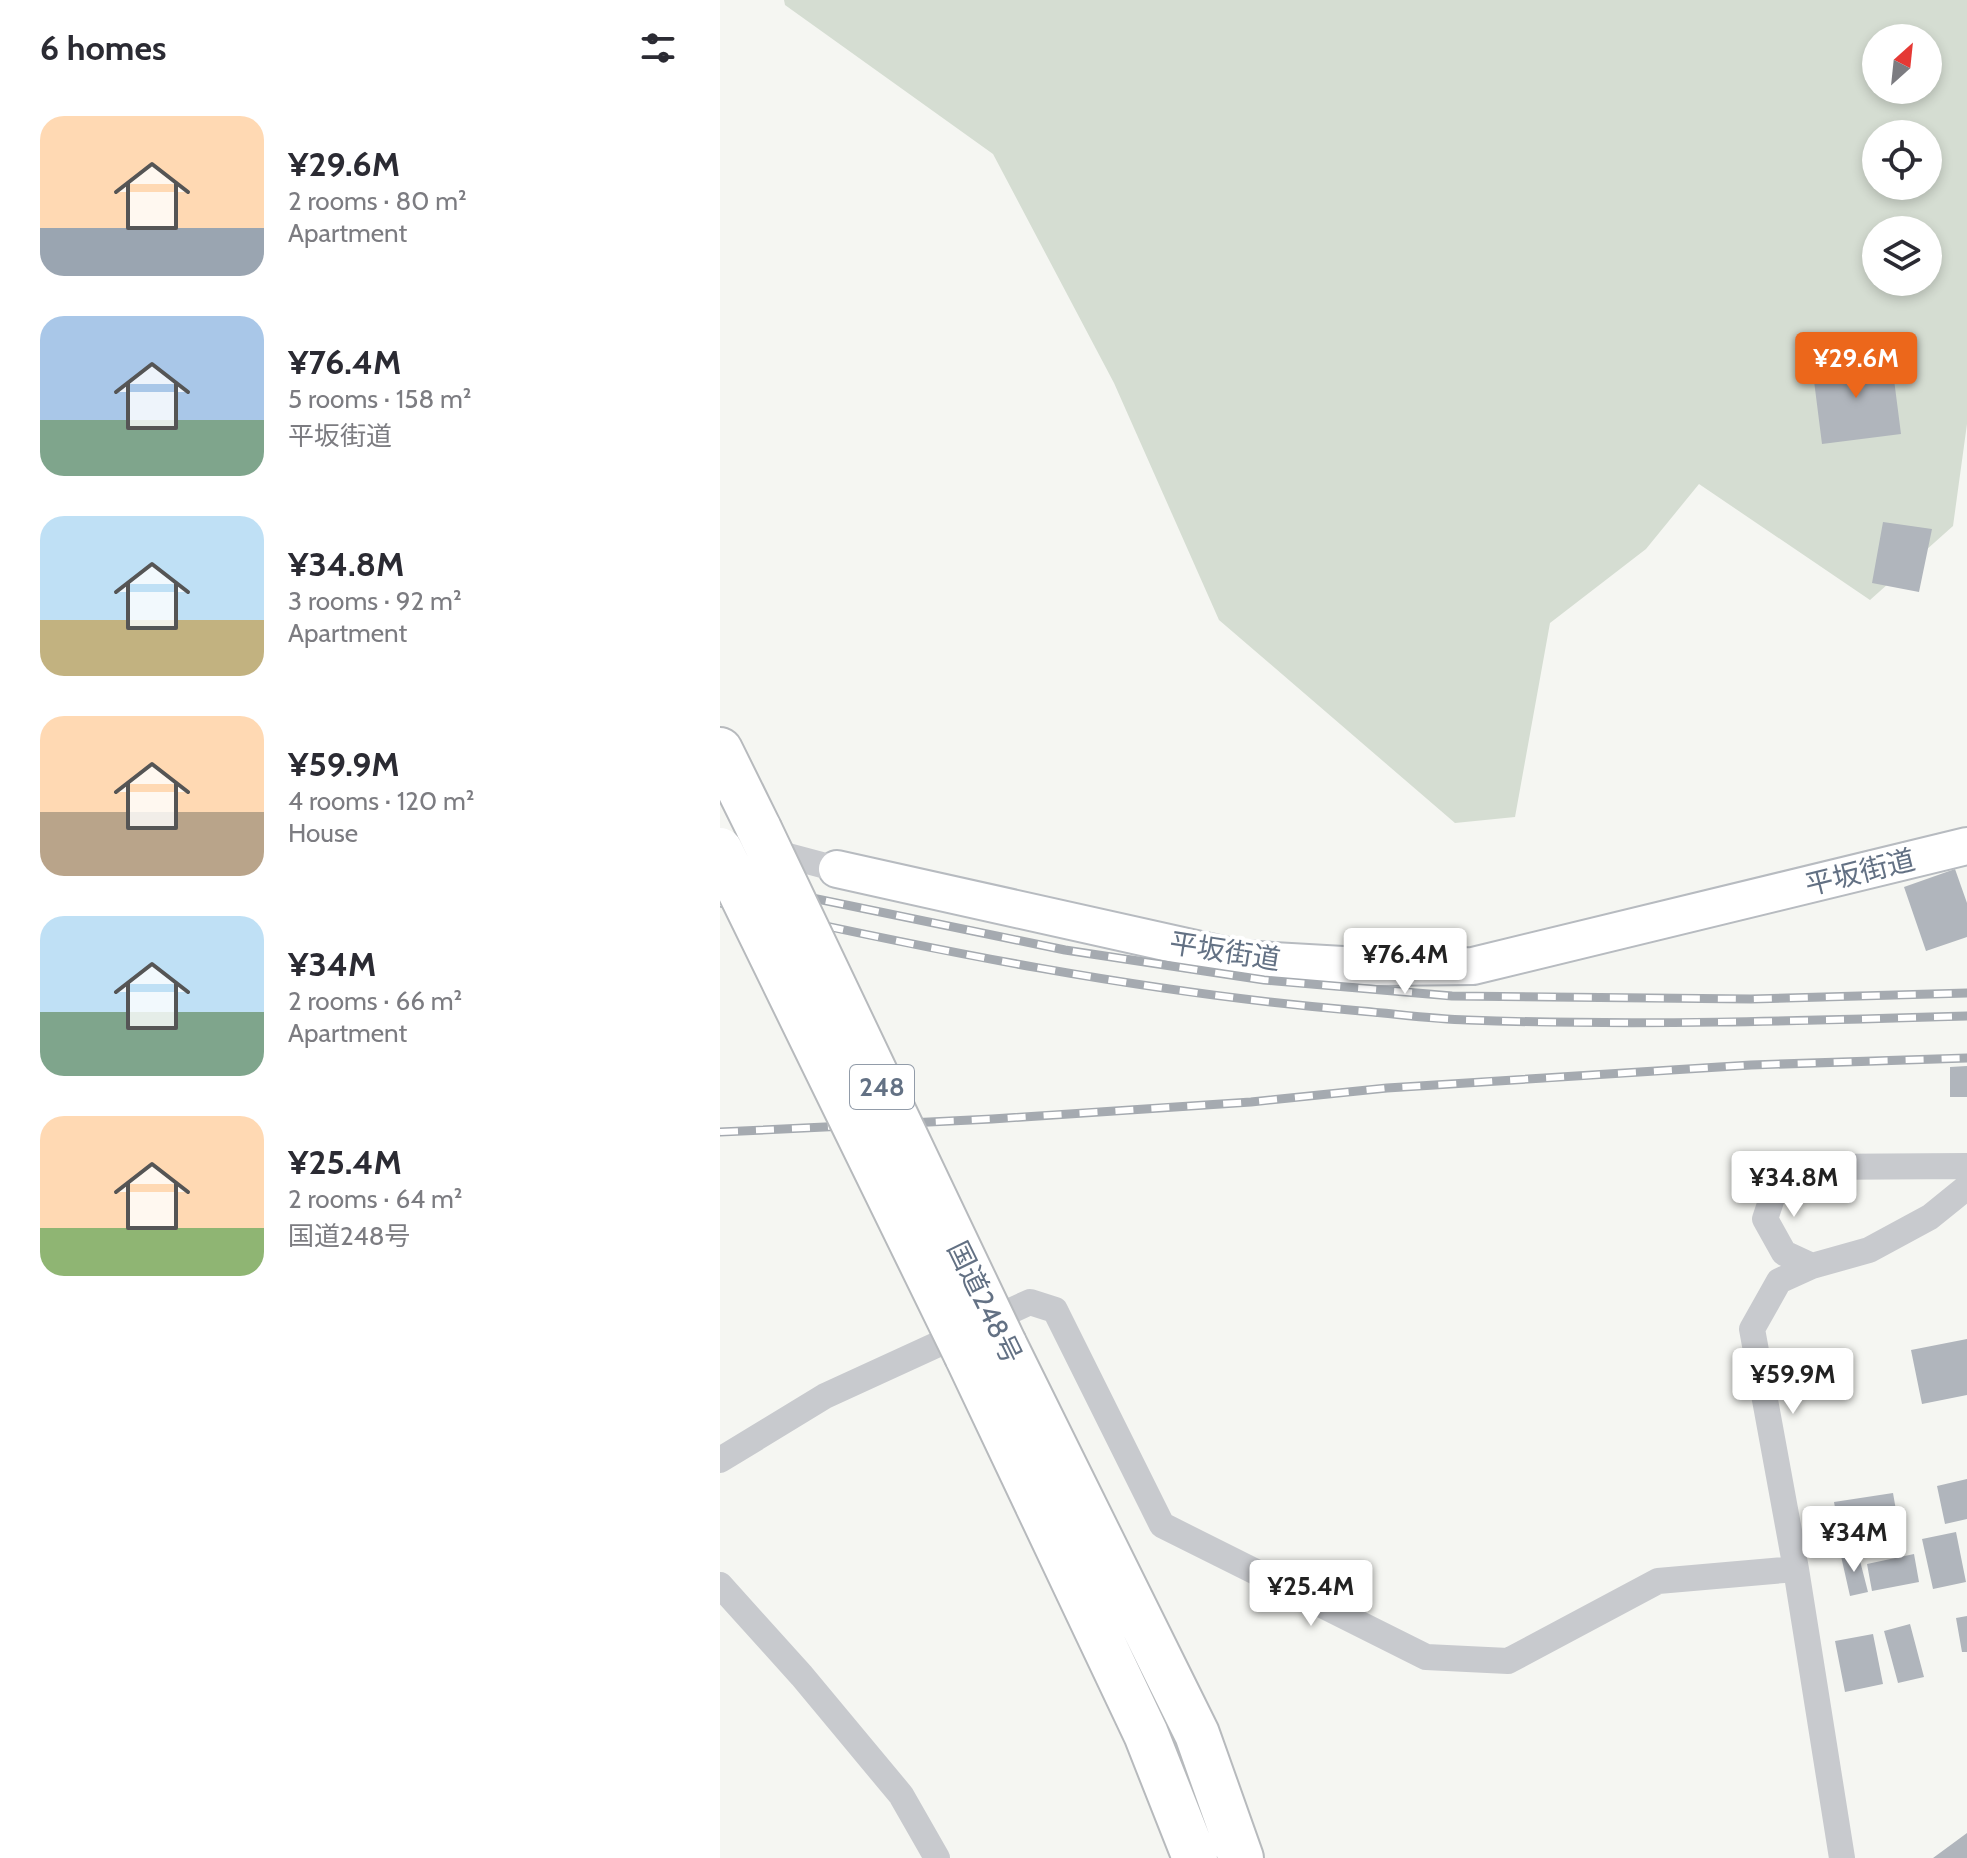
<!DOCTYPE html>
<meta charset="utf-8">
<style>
:root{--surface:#fff;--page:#f2f2f3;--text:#2b2b33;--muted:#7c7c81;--accent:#ec671b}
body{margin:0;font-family:Cabin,"Noto Sans JP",sans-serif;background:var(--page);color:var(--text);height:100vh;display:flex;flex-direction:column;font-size:30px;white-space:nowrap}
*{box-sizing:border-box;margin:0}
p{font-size:26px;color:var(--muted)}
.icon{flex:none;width:44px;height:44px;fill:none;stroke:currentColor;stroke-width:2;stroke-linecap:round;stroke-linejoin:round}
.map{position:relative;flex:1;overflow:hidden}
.details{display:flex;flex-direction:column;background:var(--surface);width:720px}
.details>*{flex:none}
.needle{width:52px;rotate:27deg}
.fabs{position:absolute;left:1142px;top:24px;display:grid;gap:16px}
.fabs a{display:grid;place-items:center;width:80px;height:80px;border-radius:50%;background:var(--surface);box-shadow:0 4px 12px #0003;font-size:40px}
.price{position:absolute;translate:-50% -68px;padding:0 18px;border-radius:8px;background:#fff;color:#222;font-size:26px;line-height:52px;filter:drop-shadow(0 2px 4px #0008)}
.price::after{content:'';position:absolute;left:50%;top:48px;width:24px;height:18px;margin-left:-12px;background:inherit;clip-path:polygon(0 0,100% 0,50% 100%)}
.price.selected{background:var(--accent);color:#fff}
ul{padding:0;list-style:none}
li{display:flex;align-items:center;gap:24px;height:200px;padding:0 40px}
li span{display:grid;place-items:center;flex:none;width:224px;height:160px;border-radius:24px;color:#555}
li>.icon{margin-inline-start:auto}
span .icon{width:96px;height:96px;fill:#fffc;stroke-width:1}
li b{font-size:34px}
h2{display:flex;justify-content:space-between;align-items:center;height:96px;padding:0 40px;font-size:34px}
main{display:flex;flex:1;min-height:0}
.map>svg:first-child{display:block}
</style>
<main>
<section class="details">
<h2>6 homes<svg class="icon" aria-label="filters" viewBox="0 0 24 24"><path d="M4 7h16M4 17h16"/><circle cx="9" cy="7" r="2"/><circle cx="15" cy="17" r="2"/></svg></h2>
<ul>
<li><span style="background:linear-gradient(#ffd9b3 70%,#9aa5b1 0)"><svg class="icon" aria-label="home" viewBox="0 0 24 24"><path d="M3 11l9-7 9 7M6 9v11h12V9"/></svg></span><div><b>¥29.6M</b><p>2 rooms · 80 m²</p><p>Apartment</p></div></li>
<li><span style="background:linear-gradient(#a9c7e8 65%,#7fa58c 0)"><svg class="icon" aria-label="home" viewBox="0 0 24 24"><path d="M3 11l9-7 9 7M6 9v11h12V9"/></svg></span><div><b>¥76.4M</b><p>5 rooms · 158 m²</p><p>平坂街道</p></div></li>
<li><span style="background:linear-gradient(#bfe0f5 65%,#c2b280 0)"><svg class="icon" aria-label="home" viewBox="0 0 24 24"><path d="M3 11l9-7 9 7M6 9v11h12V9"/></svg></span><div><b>¥34.8M</b><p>3 rooms · 92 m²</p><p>Apartment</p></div></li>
<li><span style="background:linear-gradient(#ffd9b3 60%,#b9a48a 0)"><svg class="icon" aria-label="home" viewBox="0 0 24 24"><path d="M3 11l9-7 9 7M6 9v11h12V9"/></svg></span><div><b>¥59.9M</b><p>4 rooms · 120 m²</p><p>House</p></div></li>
<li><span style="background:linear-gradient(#bfe0f5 60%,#7fa58c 0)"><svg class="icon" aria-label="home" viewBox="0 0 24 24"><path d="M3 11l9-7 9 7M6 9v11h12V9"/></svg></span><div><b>¥34M</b><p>2 rooms · 66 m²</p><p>Apartment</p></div></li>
<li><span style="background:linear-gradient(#ffd9b3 70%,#8fb573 0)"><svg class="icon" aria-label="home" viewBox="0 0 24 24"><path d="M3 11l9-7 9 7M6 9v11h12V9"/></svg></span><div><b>¥25.4M</b><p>2 rooms · 64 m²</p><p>国道248号</p></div></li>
</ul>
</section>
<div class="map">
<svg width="1247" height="1858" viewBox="0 0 1247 1858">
<rect width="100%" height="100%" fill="#f5f6f2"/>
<!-- green -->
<path fill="#d5ddd2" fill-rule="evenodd" d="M64 0H1247V424L1233 526 1150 600 979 484 926 549 830 623 795 817 735 823 499 620 394 383 273 154 65 5ZM1156 38H1208V90H1156ZM1156 134H1208V186H1156ZM1156 230H1208V282H1156Z"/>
<!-- building -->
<path fill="#b0b5bc" d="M1171 356 1181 434 1102 444 1092 365Z
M1163 522 1212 529 1199 592 1152 583Z
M1235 869 1247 903V937L1206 951 1184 887Z
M1247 1066V1097H1230V1067Z
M1247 1339V1395L1202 1404 1191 1350Z
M1247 1479V1519L1225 1524 1217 1486Z
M1173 1493 1180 1533 1121 1542 1114 1502Z
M1236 1532 1246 1582 1213 1589 1202 1539Z
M1138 1553 1148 1592 1130 1596 1121 1556Z
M1194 1554 1199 1582 1152 1591 1147 1564Z
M1247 1616V1652H1242L1236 1618Z
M1190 1624 1204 1677 1178 1683 1164 1631Z
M1153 1634 1163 1684 1125 1692 1115 1641Z
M1247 1833V1858H1213Z"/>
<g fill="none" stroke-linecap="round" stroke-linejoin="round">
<!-- secondary casing -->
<g stroke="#b7bbc0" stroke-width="40">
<path id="secondary" d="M117 869 521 959 658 967 753 966 1247 846"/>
</g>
<!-- highway casing -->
<g stroke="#b7babd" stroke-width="48">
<path id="highway" d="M0 750 39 829
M284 1344 477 1734 521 1858
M247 1356 426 1734 475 1858"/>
</g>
<!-- street -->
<path stroke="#c8cace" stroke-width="26" d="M42 849 117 869
M1247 1166 1085 1167 1060 1174 1045 1219 1064 1253 1092 1266 1149 1250 1210 1217 1247 1187
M0 1460 105 1396 310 1302 335 1310 442 1525 706 1657 788 1661 938 1581 1076 1569 1122 1858
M1076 1569 1032 1329 1059 1281 1092 1266
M0 1585 82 1676 181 1795 217 1858"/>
<!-- secondary -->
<use href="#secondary" stroke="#fff" stroke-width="36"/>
<!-- highway -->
<use href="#highway" stroke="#fff" stroke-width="44"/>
<!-- rail casing -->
<g stroke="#a5aab0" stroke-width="9">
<path id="rail" d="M0 879 345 950 544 980 732 996 1031 999 1247 993
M0 903C212 950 424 993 641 1011 677 1014 712 1019 748 1020 914 1026 1081 1021 1247 1016
M0 1132 272 1119 531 1102 667 1088 1031 1065 1247 1058"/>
</g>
<!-- rail -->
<use href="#rail" stroke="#fff" stroke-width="6" stroke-dasharray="18" stroke-linecap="butt"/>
<!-- highway-bridge casing -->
<g stroke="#b7babd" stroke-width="48" stroke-linecap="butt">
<path id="highway-bridge" d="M39 829 284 1344
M0 850 247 1356"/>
</g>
<!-- highway-bridge -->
<use href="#highway-bridge" stroke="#fff" stroke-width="44"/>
</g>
<g text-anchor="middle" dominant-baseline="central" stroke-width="8" stroke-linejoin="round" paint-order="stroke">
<!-- shield labels -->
<rect fill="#fff" stroke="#929ca9" stroke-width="2" x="130" y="1065" width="64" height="44" rx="6"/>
<g font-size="26" font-weight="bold" fill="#637184">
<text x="162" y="1087">248</text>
</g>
<!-- street labels -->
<g font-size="28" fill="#637184" stroke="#fff">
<text transform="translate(1140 872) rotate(-14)">平坂街道</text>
<text transform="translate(505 951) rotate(9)">平坂街道</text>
<text transform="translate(265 1302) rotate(64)">国道248号</text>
</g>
</g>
</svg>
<div class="fabs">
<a><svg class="needle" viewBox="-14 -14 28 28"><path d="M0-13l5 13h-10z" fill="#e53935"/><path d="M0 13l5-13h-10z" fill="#7c7c81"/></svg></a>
<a><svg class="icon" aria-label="locate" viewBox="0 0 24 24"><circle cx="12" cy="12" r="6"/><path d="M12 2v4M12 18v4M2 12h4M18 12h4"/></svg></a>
<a><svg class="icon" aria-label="layers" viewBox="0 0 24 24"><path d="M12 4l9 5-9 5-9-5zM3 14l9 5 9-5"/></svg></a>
</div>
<b class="price selected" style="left:1136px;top:400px">¥29.6M</b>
<b class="price" style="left:685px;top:996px">¥76.4M</b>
<b class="price" style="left:1074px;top:1219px">¥34.8M</b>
<b class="price" style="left:1073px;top:1416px">¥59.9M</b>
<b class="price" style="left:1134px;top:1574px">¥34M</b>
<b class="price" style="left:591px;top:1628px">¥25.4M</b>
</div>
</main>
